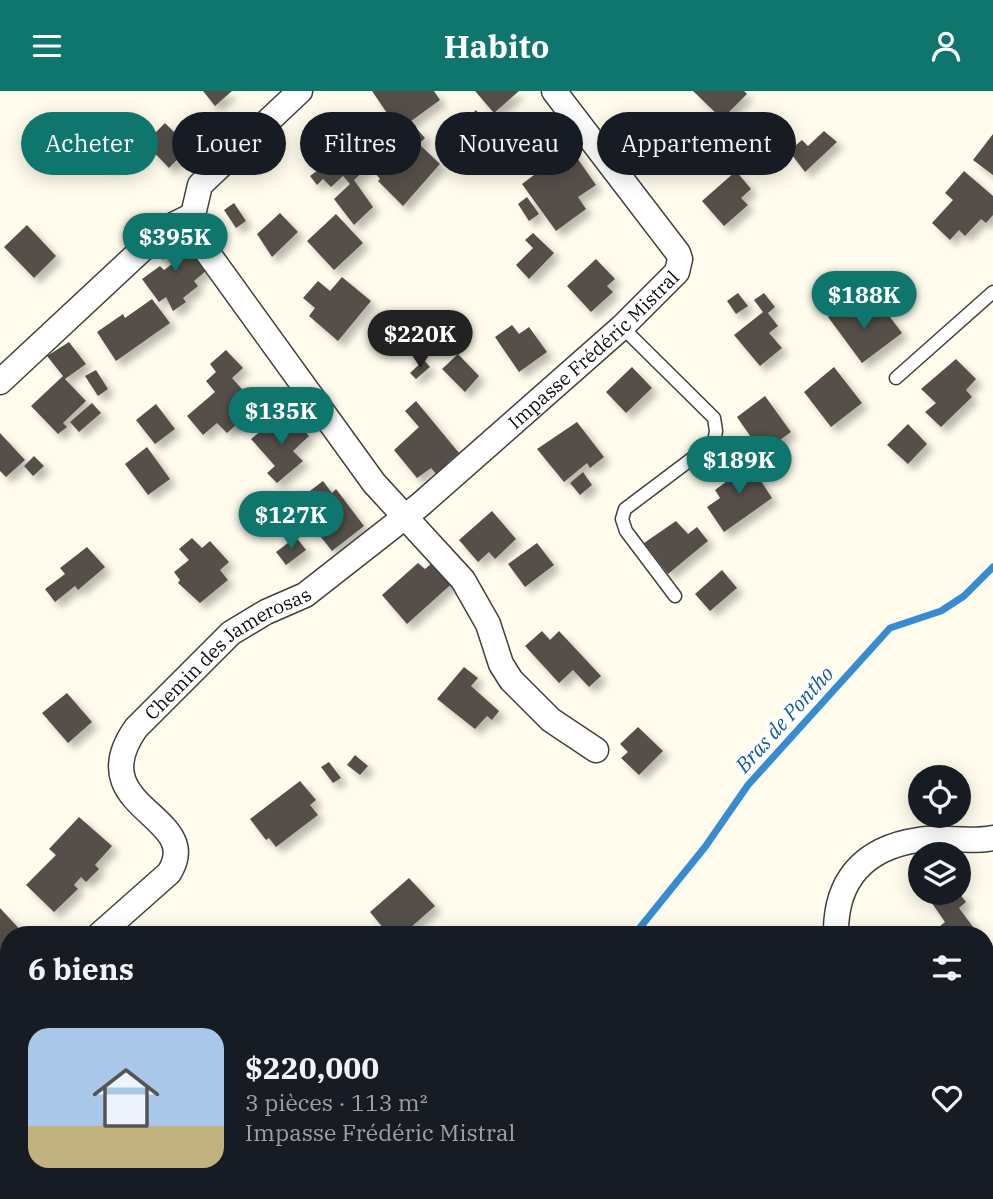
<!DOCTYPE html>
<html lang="fr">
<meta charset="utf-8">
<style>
:root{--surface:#171b24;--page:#242831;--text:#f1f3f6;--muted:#9ea1a6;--accent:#0f766e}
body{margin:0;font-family:"IBM Plex Serif",serif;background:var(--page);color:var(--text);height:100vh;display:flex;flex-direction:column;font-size:26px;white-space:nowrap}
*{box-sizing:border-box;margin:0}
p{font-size:23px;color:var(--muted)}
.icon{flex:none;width:38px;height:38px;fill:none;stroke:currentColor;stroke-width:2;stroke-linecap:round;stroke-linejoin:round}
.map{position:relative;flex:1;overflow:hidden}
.drawer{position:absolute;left:0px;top:835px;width:994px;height:275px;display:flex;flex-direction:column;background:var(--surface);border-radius:28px 28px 0 0;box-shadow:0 4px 18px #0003}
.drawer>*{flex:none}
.guide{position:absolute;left:21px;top:21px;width:952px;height:63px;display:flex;gap:14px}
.fabs{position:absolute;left:908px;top:674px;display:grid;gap:14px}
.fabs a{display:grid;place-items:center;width:63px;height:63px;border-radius:50%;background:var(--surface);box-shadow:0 4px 18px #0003;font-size:35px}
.price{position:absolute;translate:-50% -60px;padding:0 16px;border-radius:24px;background:var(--accent);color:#fff;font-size:23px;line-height:46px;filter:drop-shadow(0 2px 4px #0008)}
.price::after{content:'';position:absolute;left:50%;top:42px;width:21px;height:16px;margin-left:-10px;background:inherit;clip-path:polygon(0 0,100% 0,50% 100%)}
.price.active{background:#222;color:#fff}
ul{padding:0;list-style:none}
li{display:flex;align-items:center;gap:21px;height:175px;padding:0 28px}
li span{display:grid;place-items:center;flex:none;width:196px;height:140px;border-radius:21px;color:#555}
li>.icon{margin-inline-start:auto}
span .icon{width:84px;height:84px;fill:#fffc;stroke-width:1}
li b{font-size:30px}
h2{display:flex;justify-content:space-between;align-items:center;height:84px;padding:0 28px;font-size:30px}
.chip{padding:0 24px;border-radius:32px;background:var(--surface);box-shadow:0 4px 18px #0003;font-size:24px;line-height:63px}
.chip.active{background:var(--accent);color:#fff}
header{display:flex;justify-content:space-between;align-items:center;height:91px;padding:0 28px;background:var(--accent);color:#fff;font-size:32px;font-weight:700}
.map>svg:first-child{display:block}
</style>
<header><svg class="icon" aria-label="menu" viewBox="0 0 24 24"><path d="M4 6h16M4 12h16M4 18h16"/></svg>Habito<svg class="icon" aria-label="person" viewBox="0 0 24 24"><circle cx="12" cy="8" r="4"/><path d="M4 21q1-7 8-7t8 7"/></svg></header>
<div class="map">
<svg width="993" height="1108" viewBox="0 0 993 1108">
<defs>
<filter id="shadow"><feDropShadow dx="6" dy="6" stdDeviation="3.5" flood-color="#0004"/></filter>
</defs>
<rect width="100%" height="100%" fill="#fffced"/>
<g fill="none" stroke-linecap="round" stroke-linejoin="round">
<!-- stream -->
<path stroke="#368bd1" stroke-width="7" d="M634 844 705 756 748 694 890 537 941 520 964 505 993 476
M254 1108 260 1101"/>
</g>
<!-- building -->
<path fill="#564f49" filter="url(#shadow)" d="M203 0H232L215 15Z
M372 0H434L440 9 392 44 382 31 389 25Z
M475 0H519L494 22Z
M693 0H744L747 3 722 28Z
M476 19 493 42 487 47 482 42 479 44 466 29Z
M165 32 189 56 169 77 145 52Z
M417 38 425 47 419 53 440 73 403 115 378 90 380 88 375 82Z
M824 40 837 51 805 81 789 60 802 49 808 55Z
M993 43V84L973 69Z
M312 50 335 77 351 63 356 68 367 59 376 69 354 89 373 116 354 134 334 108 350 93 343 85 331 96 323 88 317 94 310 85 318 79 301 60Z
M116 54 124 63 107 77 93 62 100 56 106 63Z
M570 57 596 94 578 106 586 118 556 140 522 93Z
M736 80 751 98 741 107 748 114 724 135 702 110Z
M964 80 993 105V124L986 132 981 128 965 145 959 139 950 149 932 132 953 109 945 102Z
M527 106 539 123 529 130 518 113Z
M234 112 246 130 236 137 224 119Z
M280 122 298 141 272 166 257 143Z
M336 123 363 152 334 179 307 150Z
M27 134 56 165 34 187 4 156Z
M533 142 554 162 529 188 516 174 533 157 525 149Z
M179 143 206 180 194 190 198 195 183 207 186 211 173 220 166 206 159 211 142 188 160 175 164 179 172 173 166 166 163 169 156 160Z
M596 168 615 188 607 195 613 201 591 221 567 195Z
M342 186 371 210 338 250 309 225 315 217 303 207 318 190 330 200Z
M738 202 748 215 736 223 727 210Z
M764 202 775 216 768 222 778 235 769 242 782 257 760 275 734 244 763 221 754 209Z
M152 208 170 232 116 270 97 241 123 223 125 227Z
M847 212 854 222 860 218 868 228 878 221 882 226 887 222 902 242 862 272 828 226Z
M512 234 519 243 529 236 547 261 519 281 495 246Z
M69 251 86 273 65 288 86 310 63 332 67 336 58 343 31 315 63 285 47 265Z
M226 259 243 277 232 287 257 315 227 342 217 332 203 344 187 325 215 301 206 290 216 281 210 273Z
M458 263 479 285 465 301 442 278Z
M956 268 976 288 966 299 972 306 941 336 925 321 936 312 921 298Z
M424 269 430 276 416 288 410 282Z
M632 276 652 297 626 322 606 301Z
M834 276 862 312 831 336 804 301Z
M96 279 108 298 98 305 85 285Z
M765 305 791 341 762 362 737 326Z
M416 310 459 362 448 371 452 375 439 386 431 377 417 387 394 359 419 336 405 320Z
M92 312 101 322 79 341 70 331Z
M156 313 175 338 155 353 136 329Z
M291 325 309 345 293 360 303 370 277 392 267 382 275 375 251 348 268 334 274 340Z
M577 331 604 366 590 377 587 372 564 391 537 358Z
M908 333 927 353 908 373 887 354Z
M0 342 25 369 6 386 0 380Z
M147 356 170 388 148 404 125 373Z
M34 365 44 375 33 385 24 375Z
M747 369 772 407 724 441 707 416 720 407 715 399 727 390 723 385Z
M583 381 592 394 580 404 570 392Z
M323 390 332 402 336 398 364 435 332 460 294 412Z
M492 420 516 448 495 468 489 461 478 471 459 449Z
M676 430 688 443 697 436 708 450 668 483 644 452Z
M296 446 306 459 286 474 276 461Z
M192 447 202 457 210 450 229 471 220 479 228 489 200 512 178 492 180 489 174 481 189 469 179 458Z
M537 452 554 474 525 496 508 473Z
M87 456 105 476 78 499 75 495 55 511 45 498 65 483 60 477Z
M438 467 457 488 407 533 382 504 418 472 425 478Z
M722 479 737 497 710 520 695 503Z
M542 540 550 549 559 540 601 585 589 596 573 579 559 592 525 555Z
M464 576 478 587 471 595 499 620 492 629 487 625 475 638 437 608Z
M67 602 92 631 68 652 42 622Z
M638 636 663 660 639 684 621 667 628 661 620 653Z
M355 664 368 675 360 684 347 674Z
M329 671 341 687 333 692 321 676Z
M300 690 316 709 310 714 318 724 276 756 269 747 266 749 250 728Z
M79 726 112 755 95 774 99 778 86 791 81 786 74 794 78 798 54 821 26 794 56 764 49 758Z
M409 787 435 815 402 844H389L370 821Z
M938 802H959L966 811 959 817 976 840 970 844H937L934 840 945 831 929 808Z
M0 817 25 844H9V858L0 863Z"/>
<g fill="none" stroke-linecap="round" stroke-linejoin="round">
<!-- lane casing -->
<g stroke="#404040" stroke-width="15">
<path id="lane" d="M622 236 714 327 716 340 714 351 625 418 622 428 626 440 675 505
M896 287 993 201
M763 1108 771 1101"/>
</g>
<!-- street casing -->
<g stroke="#404040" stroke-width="27">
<g id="street">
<path d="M300 0 200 94 193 124 202 154 374 392 463 489 488 533 501 573 511 589 551 629 596 659"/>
<path d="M0 291 163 139 193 124"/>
<path id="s1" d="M99 844 169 782C206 724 79 718 136 637L231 542 266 521 305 504 420 414 622 236 677 181 680 168 678 162 554 0"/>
<path d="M836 844C835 789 864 757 918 749 943 745 968 752 993 747"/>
<path d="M0 930 9 923"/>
<path d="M913 1108 915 1101"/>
</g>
</g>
<!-- lane -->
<use href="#lane" stroke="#fff" stroke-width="12"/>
<!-- street -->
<use href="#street" stroke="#fff" stroke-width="24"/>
</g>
<g text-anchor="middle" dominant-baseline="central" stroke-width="7" stroke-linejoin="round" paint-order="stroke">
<!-- street labels -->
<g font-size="19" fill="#0d0d0d" stroke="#fff">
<text stroke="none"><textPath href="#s1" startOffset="859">Impasse Frédéric Mistral</textPath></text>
<text stroke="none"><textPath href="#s1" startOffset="382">Chemin des Jamerosas</textPath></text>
</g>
<!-- water labels -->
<g font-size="21" font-style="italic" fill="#135ca2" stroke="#fff">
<text transform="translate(784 628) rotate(-48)">Bras de Pontho</text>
</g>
</g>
</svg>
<div class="fabs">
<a><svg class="icon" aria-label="locate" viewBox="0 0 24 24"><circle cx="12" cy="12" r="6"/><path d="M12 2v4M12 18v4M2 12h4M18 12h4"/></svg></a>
<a><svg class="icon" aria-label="layers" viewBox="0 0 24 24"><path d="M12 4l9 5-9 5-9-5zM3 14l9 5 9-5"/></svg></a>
</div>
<b class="price" style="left:175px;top:182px">$395K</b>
<b class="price" style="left:864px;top:240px">$188K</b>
<b class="price active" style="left:420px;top:279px">$220K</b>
<b class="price" style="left:281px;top:356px">$135K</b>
<b class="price" style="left:739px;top:405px">$189K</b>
<b class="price" style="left:291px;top:460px">$127K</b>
<div class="guide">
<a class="chip active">Acheter</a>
<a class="chip">Louer</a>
<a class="chip">Filtres</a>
<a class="chip">Nouveau</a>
<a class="chip">Appartement</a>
</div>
<section class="drawer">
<h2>6 biens<svg class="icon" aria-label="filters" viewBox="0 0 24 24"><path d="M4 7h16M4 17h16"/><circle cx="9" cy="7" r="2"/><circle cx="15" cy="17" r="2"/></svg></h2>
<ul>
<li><span style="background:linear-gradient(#a9c7e8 70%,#c2b280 0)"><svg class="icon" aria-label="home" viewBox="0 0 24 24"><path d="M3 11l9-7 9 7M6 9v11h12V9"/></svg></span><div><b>$220,000</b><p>3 pièces · 113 m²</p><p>Impasse Frédéric Mistral</p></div><svg class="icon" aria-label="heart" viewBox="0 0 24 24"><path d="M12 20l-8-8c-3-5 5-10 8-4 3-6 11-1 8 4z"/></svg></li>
</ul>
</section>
</div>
